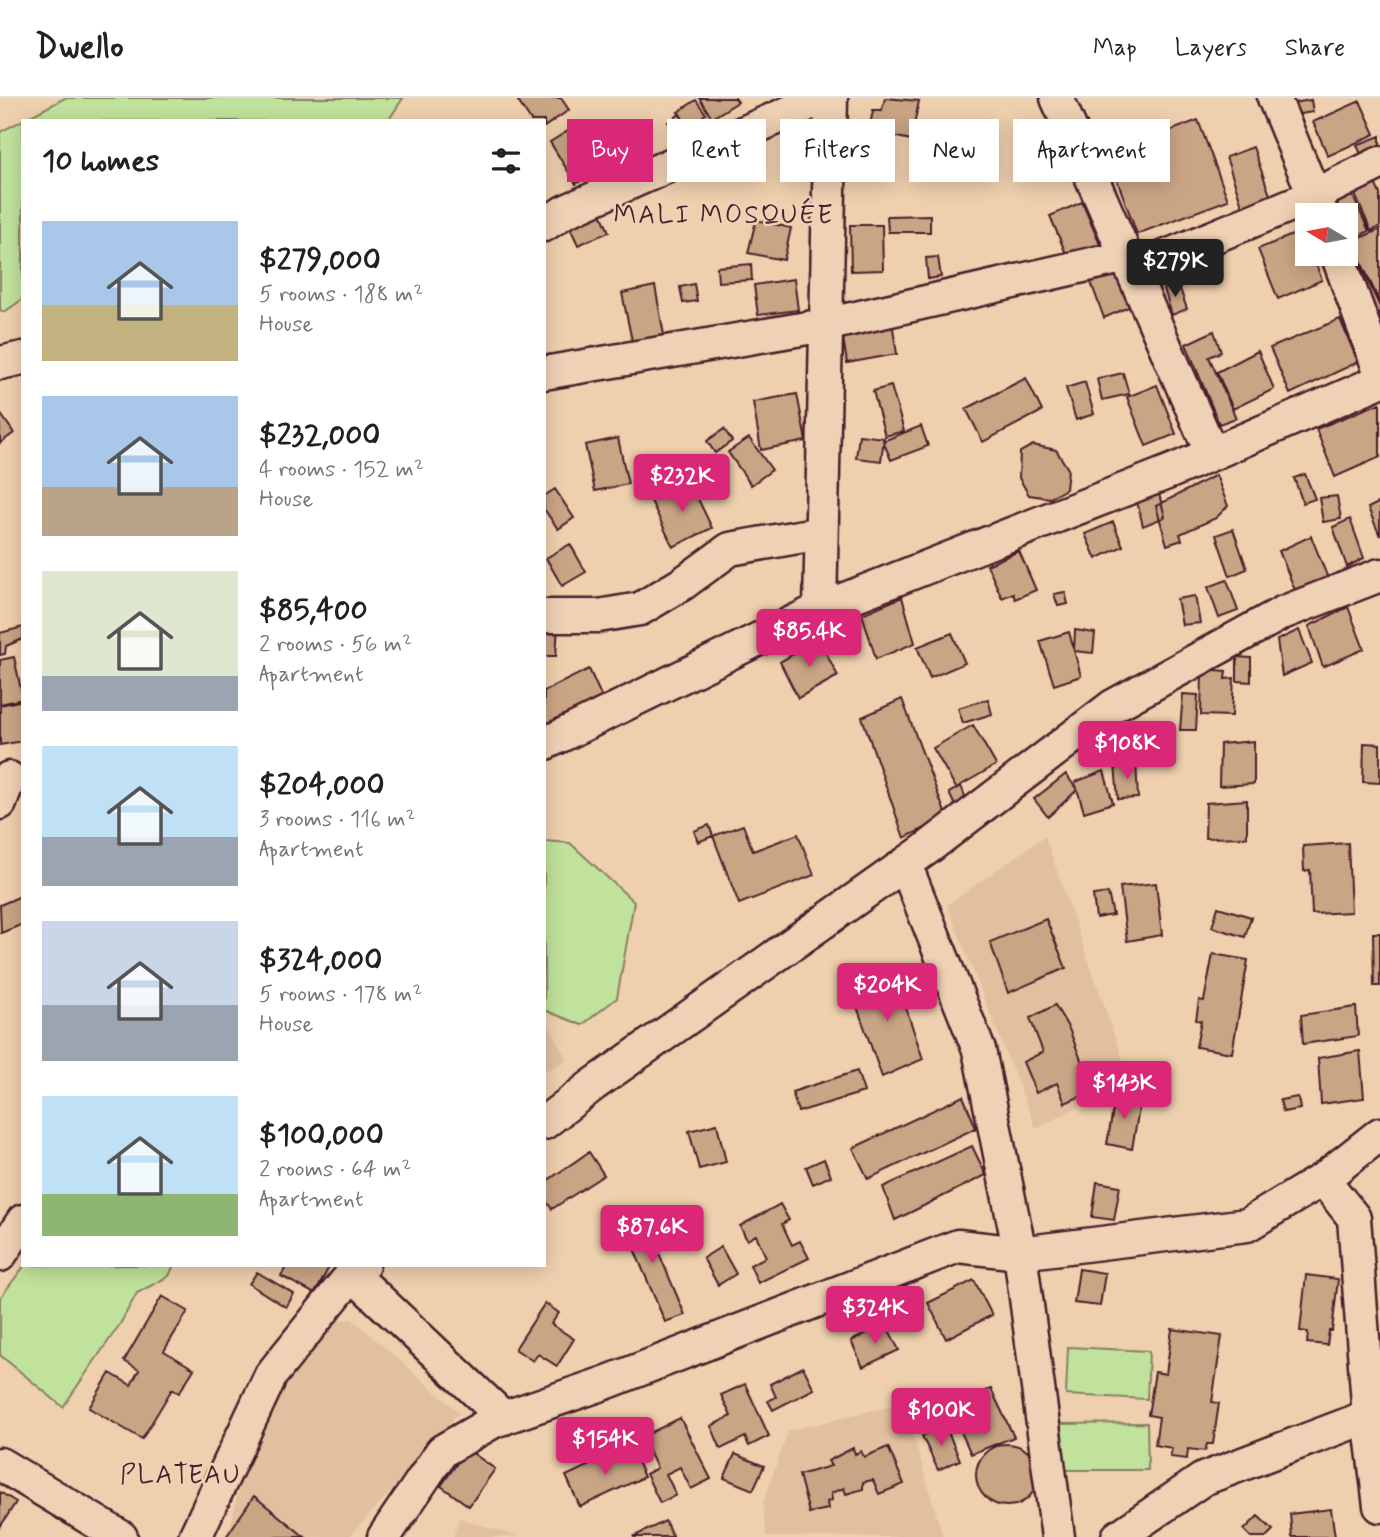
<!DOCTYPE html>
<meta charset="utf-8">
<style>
:root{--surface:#fff;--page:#f2f2f2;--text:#202124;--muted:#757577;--line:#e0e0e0;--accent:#db2777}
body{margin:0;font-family:Mynerve,sans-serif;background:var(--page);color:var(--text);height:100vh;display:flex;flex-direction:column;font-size:26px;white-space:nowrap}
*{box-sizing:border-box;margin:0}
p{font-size:23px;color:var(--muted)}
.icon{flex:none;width:38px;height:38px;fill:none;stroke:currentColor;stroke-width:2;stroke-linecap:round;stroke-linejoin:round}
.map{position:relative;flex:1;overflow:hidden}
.side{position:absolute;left:21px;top:21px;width:525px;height:1148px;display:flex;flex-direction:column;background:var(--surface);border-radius:0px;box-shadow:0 4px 18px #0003}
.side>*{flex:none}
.top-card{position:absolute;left:567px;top:21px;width:665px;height:63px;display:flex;gap:14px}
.needle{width:46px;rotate:280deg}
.fabs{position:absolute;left:1295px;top:105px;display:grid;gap:14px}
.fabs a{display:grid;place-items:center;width:63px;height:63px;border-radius:0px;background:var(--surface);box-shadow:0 4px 18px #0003;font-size:35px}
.price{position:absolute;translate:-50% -60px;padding:0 16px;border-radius:7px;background:var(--accent);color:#fff;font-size:23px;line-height:46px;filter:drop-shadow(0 2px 4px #0008)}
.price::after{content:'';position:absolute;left:50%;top:42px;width:21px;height:16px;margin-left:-10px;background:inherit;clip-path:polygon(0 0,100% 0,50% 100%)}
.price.current{background:#222;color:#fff}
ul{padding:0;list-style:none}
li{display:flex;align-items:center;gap:21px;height:175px;padding:0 21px}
li span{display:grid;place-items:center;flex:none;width:196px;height:140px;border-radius:0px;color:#555}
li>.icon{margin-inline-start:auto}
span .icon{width:84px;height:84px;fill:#fffc;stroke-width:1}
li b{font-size:30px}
h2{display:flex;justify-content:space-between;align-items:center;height:84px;padding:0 21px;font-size:30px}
.pill{padding:0 24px;border-radius:0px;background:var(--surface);box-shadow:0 4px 18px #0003;font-size:24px;line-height:63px}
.pill.current{background:var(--accent);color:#fff}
header{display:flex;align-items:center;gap:42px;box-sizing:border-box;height:98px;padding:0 35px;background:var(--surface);border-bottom:2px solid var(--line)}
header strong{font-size:33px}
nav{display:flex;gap:38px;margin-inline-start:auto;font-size:24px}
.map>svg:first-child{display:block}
</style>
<header>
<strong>Dwello</strong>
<nav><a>Map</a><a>Layers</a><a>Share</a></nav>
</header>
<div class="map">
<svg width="1380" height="1439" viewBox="0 0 1380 1439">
<rect width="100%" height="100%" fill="#efd0ae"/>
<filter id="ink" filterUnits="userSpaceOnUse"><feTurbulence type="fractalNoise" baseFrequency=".0143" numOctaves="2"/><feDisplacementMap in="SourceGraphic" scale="14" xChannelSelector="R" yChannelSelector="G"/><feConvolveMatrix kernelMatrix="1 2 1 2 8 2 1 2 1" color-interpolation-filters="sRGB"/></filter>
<g filter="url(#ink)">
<!-- built -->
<path fill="#e1c0a0" d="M1045 738 1130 982 1036 1031 947 807Z
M544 919 567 962 544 974Z
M352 1221 459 1314 411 1372 349 1439H226L230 1432 247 1352 327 1224Z
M904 1305 943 1439H766L763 1405 788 1333Z
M459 1420 519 1439H453Z"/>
<!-- green -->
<path fill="#c1e29c" stroke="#868064" stroke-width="2" d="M65 0H403L388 23H23V201L4 214 0 212V34Z
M544 743 570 745 634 804 617 900 582 927 544 912Z
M25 1167H174L169 1178 137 1195 120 1226 63 1309 0 1257V1200Z
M1068 1249 1149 1253 1147 1301 1066 1297Z
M1147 1325 1148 1372H1058V1326Z"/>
<!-- building -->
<path fill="#caa585" stroke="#4a1f2b" stroke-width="2" d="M523 0H561L569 12 544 29V23H531L518 3Z
M699 0H735L738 4 712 20Z
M885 0 919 3 911 42 869 33 873 12H882Z
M696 2 706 16 688 28 678 14Z
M1311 2 1313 14 1294 17 1293 5Z
M1360 3 1375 36 1328 58 1313 24Z
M680 16 692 36 680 44 668 24Z
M1198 22 1228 102 1137 136 1108 57Z
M579 26 588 39 591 37 608 66 576 86 550 44Z
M1380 38V57L1364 63 1357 47Z
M1253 49 1271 100 1243 110 1226 59Z
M1374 83 1380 96V128L1371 133 1353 92Z
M1350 92 1369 133 1352 142 1346 127V117H1342L1336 104Z
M1082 104 1102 151 1070 165 1050 118Z
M599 111 609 134 578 147 568 125Z
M930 117V134H888L887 118Z
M756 122 791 130 784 162 748 155Z
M850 127H882L883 172 851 173Z
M1380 131V205L1352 144Z
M1302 133 1307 145V156H1312L1322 182 1278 201 1258 151Z
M1351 147 1380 209V230L1346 150Z
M938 159 941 179 928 181 926 160Z
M751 166 752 182 718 184 717 169Z
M1117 167 1133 207 1104 220 1089 179Z
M794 181 798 212 758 217 754 187Z
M1178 185 1187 211 1172 217 1164 191Z
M694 186 697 203 683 205 680 189Z
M655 188 664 237 632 243 622 195Z
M1340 221 1358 264 1290 296 1270 250Z
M892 224 897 256 847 265 842 233Z
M1214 233 1221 254 1209 259 1236 320 1219 326 1186 246Z
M1258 253 1274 291 1233 311 1217 274Z
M1123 275 1129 296 1102 302 1097 281Z
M1026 280 1042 313 983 344 966 311Z
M1085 284 1094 316 1076 322 1066 290Z
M1157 287 1176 336 1146 348 1127 299Z
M891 288 904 333 885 338 873 293Z
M797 296 806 343 761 352 753 304Z
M1380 305V359L1335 379 1316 331Z
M0 315 14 335 0 345Z
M921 328 928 348 891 362 883 343Z
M724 331 732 343 715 355 707 343Z
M859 337 884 340 881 363 856 360Z
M618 340 628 386 595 393 585 347Z
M749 340 772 372 751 387 728 354Z
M1033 347 1056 352 1068 371 1066 391 1050 400 1029 397 1019 380 1020 354Z
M1305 376 1315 401 1303 405 1294 380Z
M1216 377 1228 408 1216 420 1180 436 1182 442 1167 447 1156 408Z
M690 384 712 430 673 449 651 403Z
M555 391 574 420 558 431 544 411V398Z
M1159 396 1165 419 1143 428 1137 404Z
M1337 398 1341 421 1323 424 1319 400Z
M1380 404V438L1368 410Z
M1350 421 1364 460 1347 469 1333 429Z
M1113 424 1123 448 1096 461 1085 436Z
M1233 431 1247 471 1230 478 1216 437Z
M1311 438 1329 483 1297 497 1279 453Z
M570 446 586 474 562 488 546 460Z
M1019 453 1036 492 1015 501 1013 495 1002 500 987 467Z
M1227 482 1238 513 1219 520 1208 489Z
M1065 494 1068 506 1058 508 1054 496Z
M1195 498 1200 525 1182 527 1177 501Z
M902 499 915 545 876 561 862 516Z
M1348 509 1364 551 1323 569 1309 528Z
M544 526 558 527 556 558H544Z
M23 529V541L6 548 5 556 0 557V535Z
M1075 532 1095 535 1093 555 1074 553Z
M1299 532 1312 565 1282 578 1277 542Z
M1069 534 1081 578 1054 587 1040 543Z
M952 535 965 565 930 580 917 549Z
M819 541 838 578 798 600 780 564Z
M14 559 23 601 0 606V562Z
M1237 559 1251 560V584L1237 583Z
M589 571 604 604 544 632V593Z
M1204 571 1226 573 1225 581 1234 580 1232 618 1201 617 1202 575Z
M1183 596 1198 597 1196 632H1180Z
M902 601 947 720 904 740 862 619Z
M988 601 992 616 963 625 958 610Z
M23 602V643L0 647V607Z
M973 627 996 667 956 690 933 650Z
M1254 643V686L1219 688 1220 646Z
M1364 645 1380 646V685L1363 684Z
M1136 664 1138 700 1118 701 1115 666Z
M1104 673 1113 705 1084 714 1075 684Z
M1066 676 1077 692 1048 719 1034 701Z
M961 688 967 703 956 710 949 695Z
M1247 702V739L1205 740 1206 705Z
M709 727 713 738 698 744 694 733Z
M743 727 753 753 798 736 814 777 739 806 713 738Z
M1348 745 1351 814 1312 816 1310 772 1304 773 1303 748Z
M1156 785 1162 837 1127 843 1120 789Z
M1108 795 1113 817 1096 820 1093 797Z
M23 797V826L1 835 0 807Z
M1218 809 1251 819 1245 839 1212 829Z
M1046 821 1066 870 1008 895 990 844Z
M1373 835H1380V888H1374Z
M1213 856 1248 862 1232 955 1196 949 1201 923 1196 922 1199 902 1204 903Z
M893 871 923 961 882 979 850 889Z
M1055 907 1069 931 1093 993 1065 1005 1057 985 1036 995 1023 964 1043 954 1030 920Z
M1356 909 1358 938 1303 946 1301 917Z
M1360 953 1364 1000 1321 1006 1318 960Z
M857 973 864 994 798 1014 792 994Z
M1116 995 1141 999 1132 1051 1107 1046Z
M963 998 976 1030 868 1081 853 1050Z
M1298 999 1300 1011 1283 1014 1280 1002Z
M717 1026 726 1064 699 1071 689 1033Z
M972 1048 986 1077 895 1122 883 1089Z
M589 1054 604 1077 552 1111 544 1100V1085Z
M824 1061 831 1078 813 1086 806 1069Z
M1097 1084 1120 1088 1114 1122 1092 1119Z
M780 1106 789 1122 782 1126 792 1147 800 1143 809 1160 758 1185 750 1167 766 1159 756 1137 747 1142 740 1128Z
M640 1110 685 1217 665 1224 620 1118Z
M721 1149 736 1176 718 1187 703 1160Z
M287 1167H330L315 1196 281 1178Z
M1079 1171 1105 1175 1100 1208 1074 1205Z
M257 1174 294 1196 286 1209 249 1186Z
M1306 1177 1338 1181 1332 1233H1329L1327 1247 1307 1245 1308 1234 1300 1233Z
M974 1182 992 1217 946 1241 928 1205Z
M162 1198 188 1213 164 1253 194 1271 179 1295 172 1291 142 1341 89 1310 110 1275 131 1287 139 1272 124 1263Z
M545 1205 559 1215 551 1226 574 1241 557 1268 538 1256 533 1263 515 1251Z
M886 1226 899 1252 863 1269 851 1243Z
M1172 1231 1222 1238 1212 1304 1219 1305 1213 1346H1207L1205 1353 1188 1351 1187 1361 1170 1359 1172 1350 1155 1347 1159 1319 1148 1317 1155 1274 1166 1276Z
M803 1269 814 1291 773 1312 768 1303 776 1299 770 1286Z
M745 1286 769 1338 749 1348 745 1339 721 1351 711 1328 731 1318 721 1297Z
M991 1291 1014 1339 971 1356 948 1305Z
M680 1320 711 1381 691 1391 680 1369 666 1376 676 1397 660 1405 646 1376 657 1370 642 1339Z
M945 1327 960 1362 938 1372 922 1338Z
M976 1377a31 31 0 1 1 62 0a31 31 0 1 1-62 0Z
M630 1348 644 1379 580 1409 566 1378Z
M888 1349 904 1386 879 1396 873 1382 863 1384V1391L846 1396 844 1390 831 1395 832 1402 827 1404 828 1411 809 1415 799 1377 831 1368 828 1363 853 1350 855 1356 861 1353 864 1359Z
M467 1351 495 1371 469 1408 441 1388Z
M735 1356 764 1368 753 1392 724 1380Z
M0 1394 16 1404 0 1429Z
M254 1398 305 1439H226Z
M1331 1411 1335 1439H1292L1290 1416Z
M1258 1418 1273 1432 1266 1439H1251L1244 1432Z
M665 1423 673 1439H633Z"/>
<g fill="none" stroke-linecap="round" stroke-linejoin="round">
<!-- minor casing -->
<g stroke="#4a1f2b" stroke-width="37">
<path id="minor" d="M1057 0 1212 356
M1274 0 1322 116
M544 127 564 114 822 0
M1337 156 1380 273
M1133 172 1315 97 1380 65
M0 265 23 260
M544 275 825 227 1127 158
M820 511 831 0
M544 518H598L640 511 682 486 730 451 821 435
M544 646 820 511 1172 373 1380 283
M0 705 9 680
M905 766 979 952 1020 1155 1058 1439
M544 1025 593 987 925 752 1113 608 1282 515 1380 477
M1323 1081 1354 1120 1369 1319 1380 1408
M0 1157 23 1123
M352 1176 504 1320
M0 1366 121 1439
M195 1439 271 1277 352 1176 363 1167
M384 1439 442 1353 494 1323 605 1285 958 1148 1020 1155 1247 1127 1323 1081 1380 1036
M1118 1439 1203 1381 1380 1314"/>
</g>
<!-- minor -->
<use href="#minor" stroke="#efd2b5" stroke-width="32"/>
</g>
</g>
<g text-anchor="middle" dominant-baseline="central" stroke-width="5" stroke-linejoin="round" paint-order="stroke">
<!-- neighbourhood labels -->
<g font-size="26" letter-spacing="2" fill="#4a1f2b" stroke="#efd2b5">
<text x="724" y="118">MALI MOSQUÉE</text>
<text x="181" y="1378">PLATEAU</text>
</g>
</g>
</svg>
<div class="fabs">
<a><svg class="needle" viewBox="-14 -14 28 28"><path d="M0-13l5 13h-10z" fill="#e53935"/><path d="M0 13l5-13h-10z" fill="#757577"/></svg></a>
</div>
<b class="price current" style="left:1175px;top:201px">$279K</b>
<b class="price" style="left:682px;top:416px">$232K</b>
<b class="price" style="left:809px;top:571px">$85.4K</b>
<b class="price" style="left:1127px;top:683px">$108K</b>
<b class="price" style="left:887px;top:925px">$204K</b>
<b class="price" style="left:1124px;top:1023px">$143K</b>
<b class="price" style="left:652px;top:1167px">$87.6K</b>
<b class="price" style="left:875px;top:1248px">$324K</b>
<b class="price" style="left:941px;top:1350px">$100K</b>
<b class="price" style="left:605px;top:1379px">$154K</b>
<div class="top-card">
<a class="pill current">Buy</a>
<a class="pill">Rent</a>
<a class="pill">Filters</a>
<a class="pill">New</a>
<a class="pill">Apartment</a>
</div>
<section class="side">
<h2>10 homes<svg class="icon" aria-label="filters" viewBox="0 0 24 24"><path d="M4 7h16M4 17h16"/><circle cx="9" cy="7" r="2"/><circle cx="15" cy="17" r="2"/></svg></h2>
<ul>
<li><span style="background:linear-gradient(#a9c7e8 60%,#c2b280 0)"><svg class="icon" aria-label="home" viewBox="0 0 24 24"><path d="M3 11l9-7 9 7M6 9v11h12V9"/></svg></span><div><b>$279,000</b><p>5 rooms · 188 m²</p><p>House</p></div></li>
<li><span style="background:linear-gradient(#a9c7e8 65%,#b9a48a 0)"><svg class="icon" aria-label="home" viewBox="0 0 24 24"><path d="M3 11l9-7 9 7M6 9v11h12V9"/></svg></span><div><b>$232,000</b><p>4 rooms · 152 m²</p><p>House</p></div></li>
<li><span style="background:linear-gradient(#dfe7d0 75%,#9aa5b1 0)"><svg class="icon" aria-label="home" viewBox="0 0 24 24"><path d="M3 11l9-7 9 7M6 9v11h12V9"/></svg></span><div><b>$85,400</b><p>2 rooms · 56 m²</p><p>Apartment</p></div></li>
<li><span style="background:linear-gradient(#bfe0f5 65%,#9aa5b1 0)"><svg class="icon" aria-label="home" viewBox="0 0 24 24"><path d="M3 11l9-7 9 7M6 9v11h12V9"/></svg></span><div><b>$204,000</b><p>3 rooms · 116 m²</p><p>Apartment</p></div></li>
<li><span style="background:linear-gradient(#c9d6e8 60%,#9aa5b1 0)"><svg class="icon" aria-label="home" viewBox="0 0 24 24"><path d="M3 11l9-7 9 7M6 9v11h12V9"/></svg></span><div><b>$324,000</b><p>5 rooms · 178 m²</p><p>House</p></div></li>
<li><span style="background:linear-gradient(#bfe0f5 70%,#8fb573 0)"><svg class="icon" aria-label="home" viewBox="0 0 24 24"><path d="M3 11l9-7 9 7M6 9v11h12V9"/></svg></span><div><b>$100,000</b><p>2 rooms · 64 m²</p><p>Apartment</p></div></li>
</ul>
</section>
</div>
